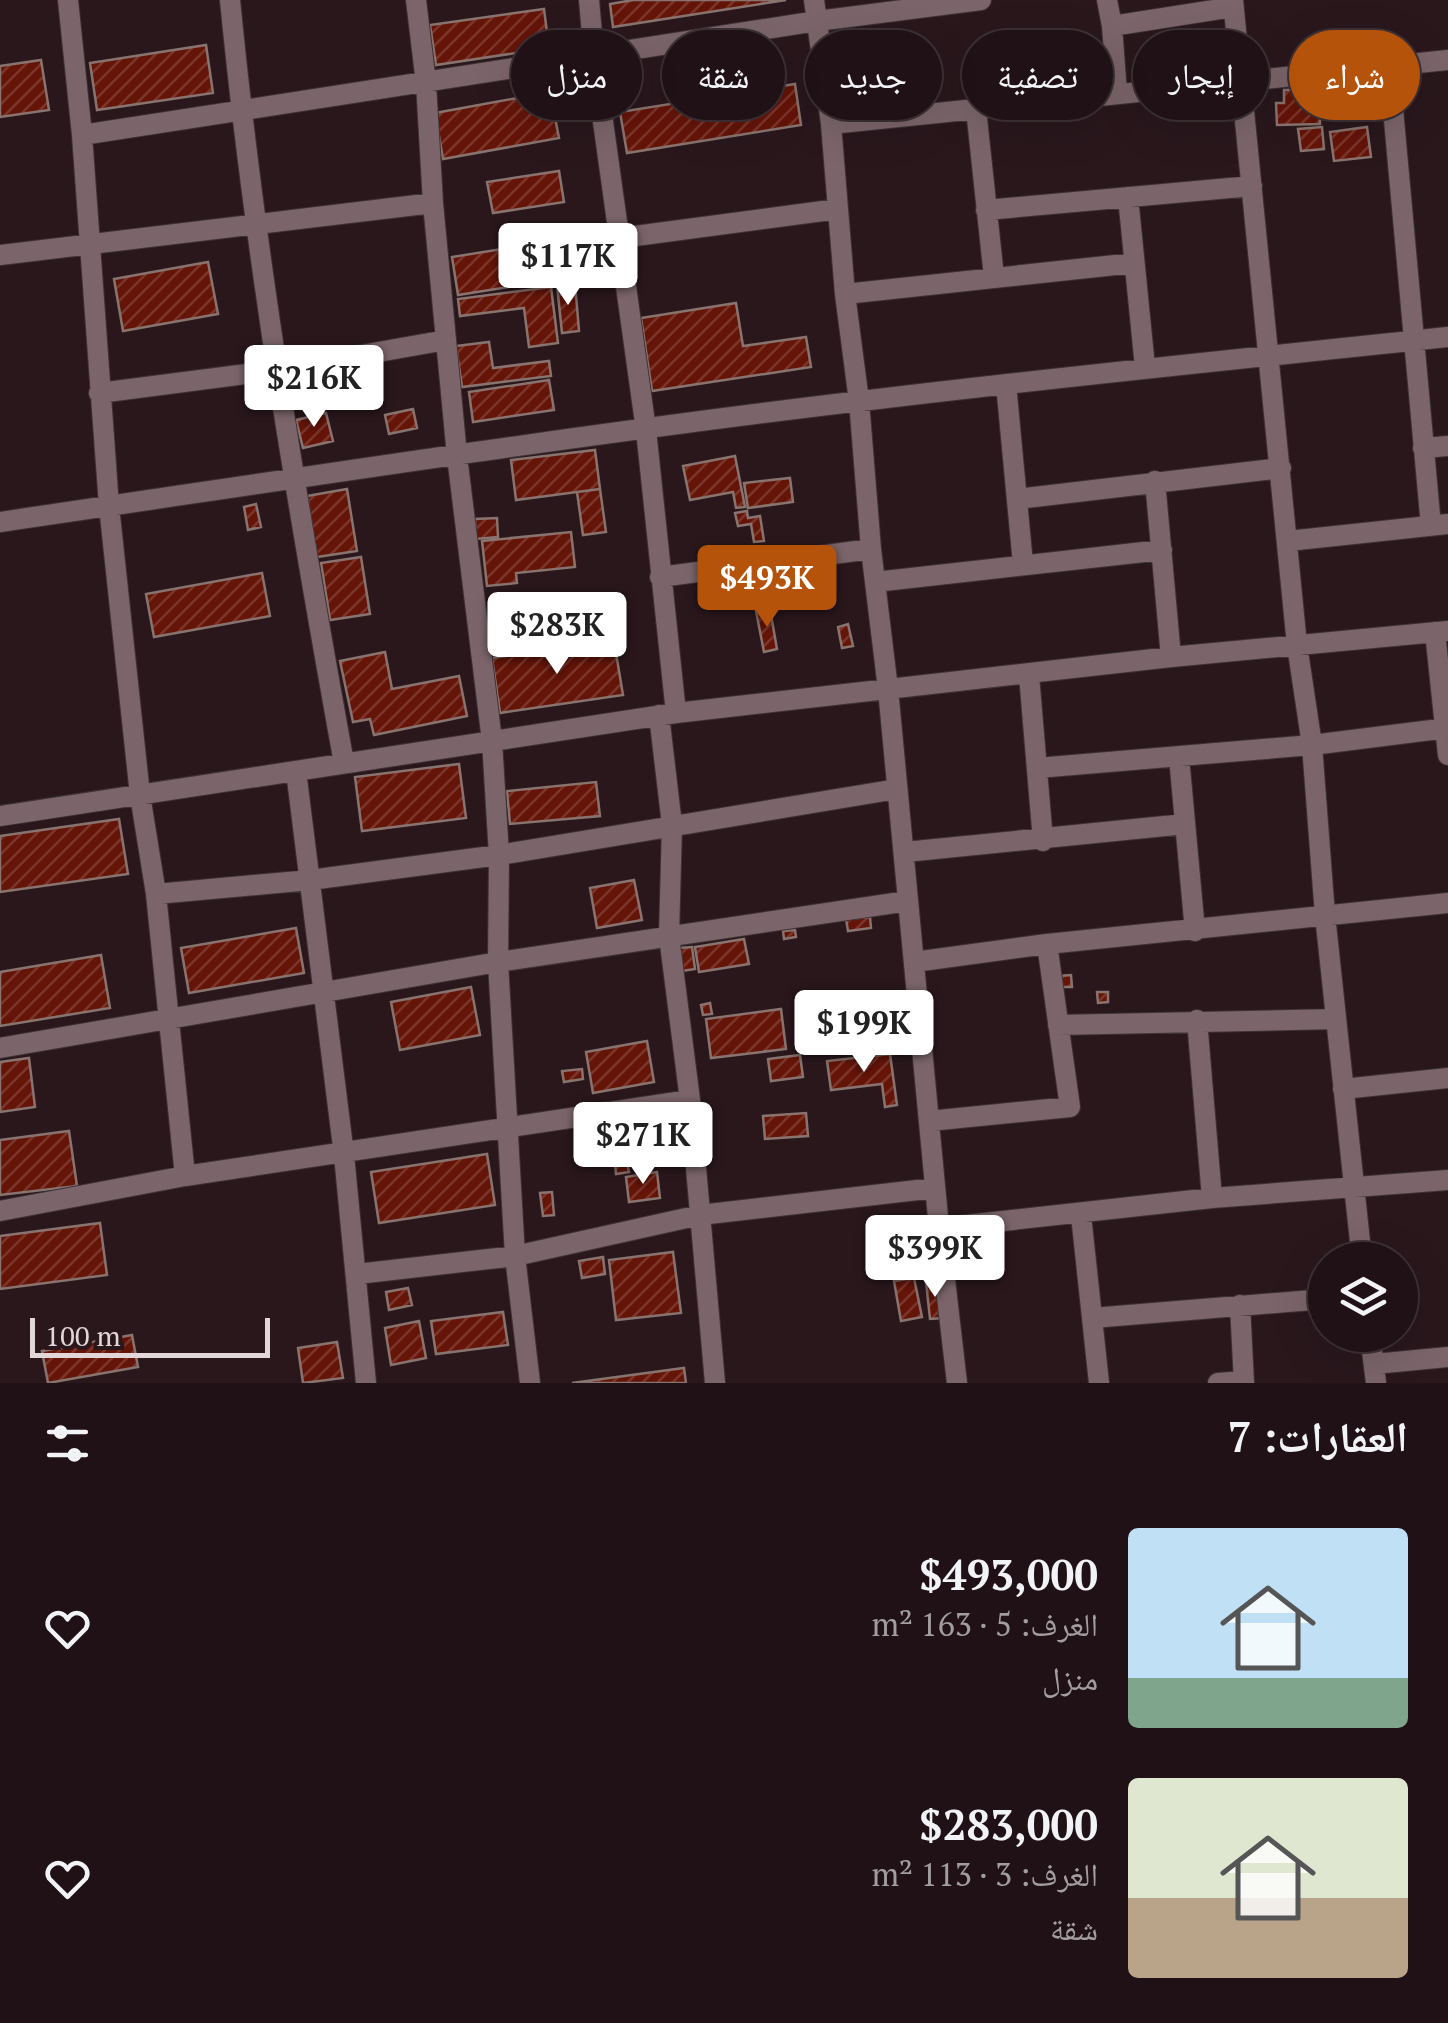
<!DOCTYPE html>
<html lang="ar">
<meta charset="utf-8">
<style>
:root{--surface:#1f1115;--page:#2c1f22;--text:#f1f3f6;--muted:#a19da0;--line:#3c3134;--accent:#b45309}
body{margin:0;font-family:"PT Serif","Noto Naskh Arabic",serif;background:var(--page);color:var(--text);direction:rtl;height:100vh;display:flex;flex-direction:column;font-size:38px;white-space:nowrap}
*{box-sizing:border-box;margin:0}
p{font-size:32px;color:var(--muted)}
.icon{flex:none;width:55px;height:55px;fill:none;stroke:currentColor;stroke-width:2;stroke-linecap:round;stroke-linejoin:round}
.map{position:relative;height:1383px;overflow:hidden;direction:ltr}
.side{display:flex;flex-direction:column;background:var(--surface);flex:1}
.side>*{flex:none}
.guide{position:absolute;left:30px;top:30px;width:1390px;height:90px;direction:rtl;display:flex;gap:20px}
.buttons{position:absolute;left:1308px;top:1242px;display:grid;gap:20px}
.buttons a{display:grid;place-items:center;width:110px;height:110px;border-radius:50%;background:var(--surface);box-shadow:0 10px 40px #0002,0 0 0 2px var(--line);font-size:50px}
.scale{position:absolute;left:30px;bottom:25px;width:240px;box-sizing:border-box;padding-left:10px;border:5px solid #e2d6d8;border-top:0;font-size:28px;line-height:35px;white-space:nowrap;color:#e2d6d8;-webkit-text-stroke:8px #29171c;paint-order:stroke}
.price{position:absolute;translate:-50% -85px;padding:0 22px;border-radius:10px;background:#fff;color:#222;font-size:32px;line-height:65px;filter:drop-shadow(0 2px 5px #0008)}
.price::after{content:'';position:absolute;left:50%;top:60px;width:30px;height:22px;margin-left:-15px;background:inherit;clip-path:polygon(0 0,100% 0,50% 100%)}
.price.active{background:var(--accent);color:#fff}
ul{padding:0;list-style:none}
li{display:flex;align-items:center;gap:30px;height:250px;padding:0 40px}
li span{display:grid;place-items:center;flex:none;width:280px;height:200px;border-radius:10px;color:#555}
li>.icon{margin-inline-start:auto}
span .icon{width:120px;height:120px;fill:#fffc;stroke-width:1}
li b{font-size:42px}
h2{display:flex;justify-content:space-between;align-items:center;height:120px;padding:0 40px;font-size:42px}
.pill{padding:0 35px;border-radius:45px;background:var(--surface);box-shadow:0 10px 40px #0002,0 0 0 2px var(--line);font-size:35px;line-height:90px}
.pill.active{background:var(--accent);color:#fff}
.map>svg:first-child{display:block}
</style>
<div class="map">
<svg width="1448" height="1383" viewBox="0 0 1448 1383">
<defs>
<pattern id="building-hatch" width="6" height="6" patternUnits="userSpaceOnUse" patternTransform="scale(2.5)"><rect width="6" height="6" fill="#651408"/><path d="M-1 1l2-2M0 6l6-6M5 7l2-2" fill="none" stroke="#7b352b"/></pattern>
</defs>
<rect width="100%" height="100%" fill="#29171c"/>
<!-- building -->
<path fill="url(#building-hatch)" stroke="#89736e" stroke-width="2.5" d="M633 0H786L613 27 610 4Z
M544 9 549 48 436 65 430 25Z
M206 45 213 93 97 110 90 63Z
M41 60 49 110 0 117V66Z
M795 84 801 125 627 153 620 112Z
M1366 84 1368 92 1355 94 1354 86Z
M1319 89 1320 124 1277 125 1276 103H1284V90Z
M550 92 559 138 443 159 435 113Z
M1338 99 1340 117 1323 119 1322 113 1330 112 1328 100Z
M1369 107 1370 118 1347 120 1346 110Z
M1322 127 1324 149 1301 151 1298 129Z
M1367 127 1371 157 1334 161 1330 132Z
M559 171 564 202 493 213 487 182Z
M521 246 527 284 458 295 452 257Z
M208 262 218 314 123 331 114 279Z
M575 283 579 331 562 333 557 285Z
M551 287 558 343 529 347 524 308 460 316 458 299Z
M736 303 743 346 806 337 811 367 652 391 641 318Z
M489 342 493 368 549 361 551 376 462 387 456 346Z
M549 380 554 410 473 422 469 392Z
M413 409 417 428 389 434 385 415Z
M326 413 333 441 303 448 296 420Z
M595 450 600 489 516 500 511 460Z
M735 456 745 507 736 508 733 492 690 500 683 466Z
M790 478 793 502 748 508 744 483Z
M347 489 357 551 317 557 307 496Z
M600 489 606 532 583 535 577 492Z
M256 504 261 527 248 530 244 507Z
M747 511 748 518 760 516 764 541 754 542 751 524 738 526 735 513Z
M497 518 498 537 476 539 475 519Z
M571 532 575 567 516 573 517 583 487 586 482 541Z
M361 557 370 614 330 620 321 563Z
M262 573 270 616 154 637 146 594Z
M770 609 777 649 764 652 756 611Z
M848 624 853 646 842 648 838 627Z
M614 641 623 695 500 713 492 658Z
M385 652 392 689 459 676 467 716 374 735 370 719 353 722 340 661Z
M459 764 466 818 362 831 355 777Z
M596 782 600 816 510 824 507 791Z
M119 819 128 874 0 892V836Z
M634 880 642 920 597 928 590 888Z
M870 917 871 928 848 931 846 919Z
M296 928 304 973 189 993 181 948Z
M795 930 796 937 784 939 783 931Z
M744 939 749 964 699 972 695 947Z
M692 947 695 969 682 971 679 948Z
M101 955 110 1008 0 1026V972Z
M1071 975 1072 987H1059L1058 976Z
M471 987 480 1035 400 1050 391 1002Z
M1097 992H1108V1002L1098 1003Z
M710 1003 712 1014 703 1015 701 1005Z
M781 1009 786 1049 711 1058 706 1019Z
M647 1041 654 1082 593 1093 586 1052Z
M890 1054 897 1105 885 1107 882 1084 831 1090 827 1061Z
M800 1055 803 1077 771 1081 768 1059Z
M29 1058 35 1107 0 1112V1062Z
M582 1069 583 1079 564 1082 562 1071Z
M806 1113 808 1136 765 1139 763 1116Z
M69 1131 77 1186 0 1195V1140Z
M487 1154 495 1205 379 1223 371 1172Z
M627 1163 629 1172 616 1174 615 1164Z
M657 1172 660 1198 629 1202 626 1177Z
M552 1192 554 1215 543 1216 540 1193Z
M100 1223 107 1275 0 1289V1236Z
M909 1237 916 1274 892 1278 885 1242Z
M673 1252 681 1313 616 1320 609 1260Z
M603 1257 605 1274 582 1278 579 1261Z
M914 1278 922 1317 901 1321 894 1281Z
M940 1281 943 1318 930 1319 926 1282Z
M408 1288 412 1305 389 1310 386 1292Z
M503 1312 508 1345 436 1354 431 1321Z
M419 1321 426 1358 391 1365 385 1328Z
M132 1335 138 1367 48 1383 42 1351Z
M337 1342 343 1378 303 1383 298 1348Z
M684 1368 686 1383H572Z"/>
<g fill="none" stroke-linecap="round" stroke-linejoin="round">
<!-- minor casing -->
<g stroke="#3f3235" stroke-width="22">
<path id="minor" d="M68 0 82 135 109 506 140 795 156 894 185 1176
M230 0C255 256 298 510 344 763
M416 0 426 83 433 203 457 456 492 741 499 855 498 962 515 1256 530 1383
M589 0 594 57 646 430 676 713
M814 0 831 124 845 294 859 401 871 549 888 689 939 1228 957 1383
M1107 0 1112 26 1117 93
M1233 0 1297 645 1312 745 1325 915 1362 1260
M1112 26 1233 7
M1389 65 1431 526
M976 109 994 277
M831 124 1448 60
M82 135 817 21 981 0
M1128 197 1145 367
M986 210 1252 186
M620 238 838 209
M0 255 433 203
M845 294 1134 263
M1006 384 1023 564
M99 393 277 370 446 340
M1423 448 1448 446
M1155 481 1171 657
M1017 499 1281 468
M0 522C287 480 574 435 861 401 1057 377 1252 358 1448 337
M1288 541 1448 524
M660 577 871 549
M875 582 1162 550
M1435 632 1448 755
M1029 675 1043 841
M659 715 672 825 669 936 690 1100 715 1383
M1179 757 1195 931
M1037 768 1312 745 1448 728
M296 771 344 1155 366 1383
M0 816 676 713 1171 657 1448 631
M905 852 1185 824
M156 894 310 880 499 855 897 789
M914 962 1047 944 1448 903
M1197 1020 1212 1198
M1058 1025 1336 1019
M0 1048 498 962 908 901
M1343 1089 1448 1078
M929 1121 1070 1107 1047 944
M0 1211 185 1176 690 1100
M1081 1215 1099 1383
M939 1228 1212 1198 1448 1180
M357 1274 515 1256 700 1215 935 1188
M1240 1305 1244 1383
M1092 1318 1325 1299
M1370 1335 1376 1383
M1374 1364 1448 1357
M1218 1383 1244 1381"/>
</g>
<!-- minor -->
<use href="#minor" stroke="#7b656a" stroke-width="20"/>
</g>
</svg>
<div class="buttons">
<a><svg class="icon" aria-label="layers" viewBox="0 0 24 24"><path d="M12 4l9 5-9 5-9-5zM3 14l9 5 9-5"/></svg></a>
</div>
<div class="scale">100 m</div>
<b class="price" style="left:568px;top:308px">$117K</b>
<b class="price" style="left:314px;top:430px">$216K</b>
<b class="price active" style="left:767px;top:630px">$493K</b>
<b class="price" style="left:557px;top:677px">$283K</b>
<b class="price" style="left:864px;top:1075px">$199K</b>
<b class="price" style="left:643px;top:1187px">$271K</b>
<b class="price" style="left:935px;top:1300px">$399K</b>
<div class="guide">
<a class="pill active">شراء</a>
<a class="pill">إيجار</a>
<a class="pill">تصفية</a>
<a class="pill">جديد</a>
<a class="pill">شقة</a>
<a class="pill">منزل</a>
</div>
</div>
<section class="side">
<h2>العقارات: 7<svg class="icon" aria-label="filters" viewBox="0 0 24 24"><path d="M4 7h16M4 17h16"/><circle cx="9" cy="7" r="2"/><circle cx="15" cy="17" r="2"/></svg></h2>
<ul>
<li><span style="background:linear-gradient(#bfe0f5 75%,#7fa58c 0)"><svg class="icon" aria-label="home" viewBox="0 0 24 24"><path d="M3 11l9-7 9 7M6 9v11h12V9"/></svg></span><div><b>$493,000</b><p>الغرف: 5 · 163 m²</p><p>منزل</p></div><svg class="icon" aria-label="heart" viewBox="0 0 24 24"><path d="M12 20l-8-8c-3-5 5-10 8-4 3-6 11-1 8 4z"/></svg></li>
<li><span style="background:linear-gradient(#dfe7d0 60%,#b9a48a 0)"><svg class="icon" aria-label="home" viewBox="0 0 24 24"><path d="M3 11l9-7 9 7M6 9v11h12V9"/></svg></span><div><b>$283,000</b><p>الغرف: 3 · 113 m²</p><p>شقة</p></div><svg class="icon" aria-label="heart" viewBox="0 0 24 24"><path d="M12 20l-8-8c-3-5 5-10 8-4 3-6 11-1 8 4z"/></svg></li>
</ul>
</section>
